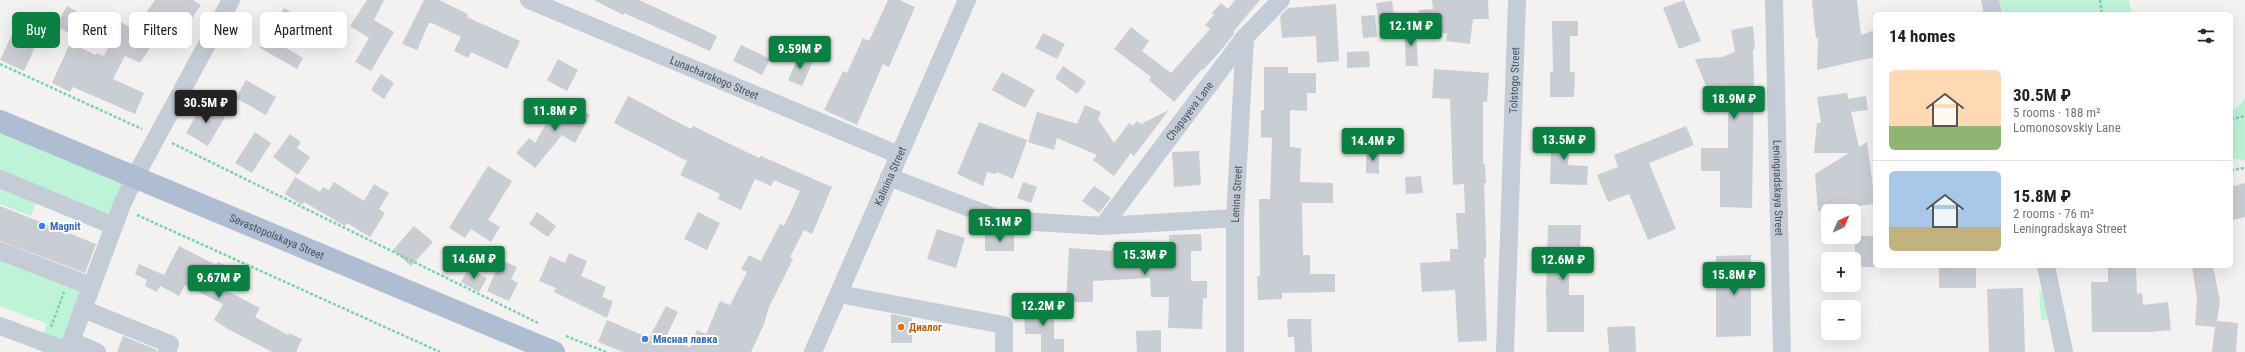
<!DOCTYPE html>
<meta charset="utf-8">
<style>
:root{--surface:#fff;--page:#f6f6f6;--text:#222;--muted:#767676;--line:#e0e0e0;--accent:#0b8043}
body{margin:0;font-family:"Roboto Condensed",sans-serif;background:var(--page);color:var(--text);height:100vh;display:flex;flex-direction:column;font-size:15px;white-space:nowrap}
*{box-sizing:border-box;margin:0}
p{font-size:13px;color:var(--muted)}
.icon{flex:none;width:22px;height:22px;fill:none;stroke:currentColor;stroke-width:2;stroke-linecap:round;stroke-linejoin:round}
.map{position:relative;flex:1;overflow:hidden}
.details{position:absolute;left:1873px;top:12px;width:360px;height:256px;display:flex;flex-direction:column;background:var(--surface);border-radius:6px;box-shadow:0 4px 16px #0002}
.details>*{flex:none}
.top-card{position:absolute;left:12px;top:12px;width:380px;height:36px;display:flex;gap:8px}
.needle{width:26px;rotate:44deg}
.controls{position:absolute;left:1821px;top:204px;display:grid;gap:8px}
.controls a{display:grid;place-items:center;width:40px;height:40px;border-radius:6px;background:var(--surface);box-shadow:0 4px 16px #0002;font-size:20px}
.price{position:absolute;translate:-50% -34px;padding:0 9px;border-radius:4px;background:var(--accent);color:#fff;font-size:13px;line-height:26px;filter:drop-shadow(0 1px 2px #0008)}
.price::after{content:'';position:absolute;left:50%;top:24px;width:12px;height:9px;margin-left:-6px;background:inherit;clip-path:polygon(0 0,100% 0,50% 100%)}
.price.current{background:#222;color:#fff}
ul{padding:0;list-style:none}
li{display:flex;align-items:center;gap:12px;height:100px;padding:0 16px}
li+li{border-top:1px solid var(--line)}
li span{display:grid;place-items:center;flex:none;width:112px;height:80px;border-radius:6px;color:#555}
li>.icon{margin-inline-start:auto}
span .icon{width:48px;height:48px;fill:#fffc;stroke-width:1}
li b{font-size:17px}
h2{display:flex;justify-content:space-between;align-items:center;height:48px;padding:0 16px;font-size:17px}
.chip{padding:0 14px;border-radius:6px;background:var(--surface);box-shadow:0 4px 16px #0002;font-size:14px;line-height:36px}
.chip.current{background:var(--accent);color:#fff}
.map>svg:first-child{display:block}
</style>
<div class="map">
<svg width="2245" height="352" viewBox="0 0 2245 352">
<rect width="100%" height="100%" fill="#f4f1f1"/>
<!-- green -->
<path fill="#bef3d8" d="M2000 0H2129L2132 14H2003Z
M2245 97V160L2231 159V109L2238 108Z
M0 121 135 177 114 226 39 195 31 216 0 204Z
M0 251 91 286 67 352H42L45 344 40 341 47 324 0 306Z
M2039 289 2047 298 2052 320H2041Z"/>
<!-- building -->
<path fill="#cbcdd4" d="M155 0H193L201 5 180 36 165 26 140 63 125 56 113 79 144 93 135 114 73 87 70 92 52 83 70 43 96 55 97 53 104 56 120 22 135 29Z
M367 0H384L374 20 394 32 371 71 355 62 369 38 350 26Z
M424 0H439L468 14 467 17 520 41 507 69 471 52 468 58 454 51 461 37 432 23H429L417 50 402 44Z
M594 0H639L717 36 710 51 624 13 623 15Z
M888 0H900L915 7 889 67 883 64 857 125 824 110 843 71 847 73 863 38 869 41Z
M1235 0H1260L1233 32 1235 33 1217 55 1203 70 1202 69 1174 102 1149 80 1151 77 1114 49 1131 27 1149 41 1142 51 1171 73 1210 29 1205 25 1214 15 1212 13 1221 3 1228 9Z
M1432 0H1488L1489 19H1473L1470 44 1446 41 1447 33 1420 34 1419 10 1433 9Z
M1684 0 1701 41 1679 49 1663 8Z
M1812 0H1857L1861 35 1875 30V57L1817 70 1818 38H1816L1813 13H1816L1813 12Z
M1392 1 1395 23 1379 25 1376 3Z
M1336 4 1339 61 1317 63 1316 36 1282 38 1280 16 1288 8Z
M67 6 83 15 72 35 56 26Z
M284 8 293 13 282 36 291 41 286 48 303 58 297 69 260 48Z
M1375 15 1377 37 1363 38 1361 16Z
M1552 21H1578V36H1570V72H1575L1574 97H1550V72H1553Z
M1753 26 1755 49H1753L1754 80 1752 208 1720 207V171H1701V148H1728V85L1709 93 1695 59 1722 57 1735 52 1731 30Z
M1416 27 1418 66H1406L1404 28Z
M13 32 37 43 24 71 0 60Z
M1043 33 1065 44 1057 59 1035 48Z
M741 45 770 59 762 75 733 61Z
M1369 51 1370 67 1347 68V52Z
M799 55 813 61 802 86 788 80Z
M558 59 578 70 567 91 547 80Z
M1063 66 1086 82 1077 94 1055 78Z
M1264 67H1288V73H1316V93H1307V111L1290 110V147L1301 148 1300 182 1333 183V203H1302L1303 255H1310V274H1335V292L1282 293V299L1258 300 1257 276H1260L1259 199H1270L1272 138 1261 137V110H1264Z
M1434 69 1489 73 1487 102H1483V164H1485L1486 183H1484L1486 240V258H1484L1487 341 1458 342 1455 290 1422 292 1420 263 1450 261V249H1458L1456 213H1465L1464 184 1453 185 1450 99 1432 98Z
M1002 72 1035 90 1025 108 992 90Z
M381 74 394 83 384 99 371 90Z
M246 80 276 97 266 115 236 98Z
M1847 93 1848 99 1866 96 1868 110 1851 112 1859 147 1867 142 1873 188H1875V204L1844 208V211H1818L1815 174 1849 153H1814L1817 123H1821L1817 97Z
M628 96 691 129 693 126 759 158 761 156 832 187 812 234 804 230 790 257 793 259 769 307 764 324 751 352H623L598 342 607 320 649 338 666 306 678 312 666 337 690 347 697 330 706 334 720 301 730 305 747 272 741 269 749 255 761 261 780 224 784 226 800 191 774 180 771 186 755 179 741 210 718 199 720 194 680 175 687 161 614 123Z
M561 98 590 115 575 143 562 135 535 168 516 153 529 138 535 143Z
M204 102 226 115 208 146 186 133Z
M1085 105 1101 112 1098 119 1114 143 1129 123 1133 126 1137 121 1141 124 1169 110 1134 156 1131 153 1114 176 1093 160 1097 155 1057 138 1054 150 1028 142 1037 112 1077 124Z
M979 122 1027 140 1013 179 997 172 996 174 987 172 983 186 957 174Z
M1686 126 1694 145 1649 163 1676 229 1648 240 1629 194 1608 202 1597 175 1618 167 1614 155Z
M1546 130 1570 132 1568 165 1588 166 1587 185 1550 184 1551 147H1545Z
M255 132 271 143 252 173 235 163Z
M290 134 301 142 297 148 310 157 298 175 273 157Z
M1366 150H1379V174L1366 173Z
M1199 151 1201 185 1174 187 1172 152Z
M488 166 512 181 488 220 500 227 491 242 471 229 465 238 449 228Z
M1421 176 1423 193 1406 194 1405 177Z
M295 177 320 192 323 187 329 190 334 182 364 201 374 184 389 193 379 209 385 213 370 237 347 223 345 226 304 202 302 205 285 194Z
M1023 182 1037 187 1031 203 1017 198Z
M2245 183V217L2233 220 2231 212V187Z
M1094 186 1111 198 1099 213 1082 201Z
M0 206 96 244 85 273 0 241Z
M537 212 556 226 548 237 529 224Z
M698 212 720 223 707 250 684 239Z
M1548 225H1581L1580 252H1569V295H1584V332H1547L1546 292Z
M414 226 433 242 411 266 393 250Z
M937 229 965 238 956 268 927 259Z
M1201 234 1202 251H1191V281H1207V298H1203L1202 329 1168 328 1169 297H1151L1150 278 1093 281V302H1066L1069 248 1112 251V248L1139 246V255L1170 254 1169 235Z
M985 235H1014V251H985Z
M1855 236H1875V267H1855Z
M179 246 216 265 218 262 233 270 224 289 260 308 255 317 288 335 289 333 302 339 296 352H272L228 329 214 320 223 304 185 285 179 296 160 286 157 292 145 286 147 280 135 274 139 264 164 275Z
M569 253 587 261 581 276 606 287 602 297 613 301 607 318 554 292 556 288 539 281 550 256 565 263Z
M1751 255V336L1716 337V256Z
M501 260 517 267 511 279 518 283 509 301 487 291Z
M1939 266H1976V288H1939Z
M2136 266 2137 294 2142 293 2143 305 2168 302 2171 330 2150 332H2092L2091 282H2108V267Z
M2192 266H2213L2220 301 2217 321 2238 323 2236 352H2212L2215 327 2195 325 2197 299Z
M469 268 487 278 479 292 461 282Z
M2023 288 2025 352H1989L1987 289Z
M1024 306H1054V339H1064V352H1041V334H1025Z
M891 314 912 318V343H891Z
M1287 319H1311L1312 352H1295L1294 337H1288Z
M1635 326 1636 352H1609L1607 327Z
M1161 330V352H1137L1136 331Z
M123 336 157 350V352H117Z"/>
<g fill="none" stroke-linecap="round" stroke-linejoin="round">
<!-- path -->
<path stroke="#73d4af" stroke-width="2.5" stroke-dasharray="3 2" stroke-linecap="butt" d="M2100 0 2102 14
M0 64 142 129
M2231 119 2245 116
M172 143 538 323
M2231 170 2245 168
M137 215 440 352
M51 327 64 292
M566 336 606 352"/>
<!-- minor -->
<g stroke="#c4ccd7" stroke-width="18">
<path id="s1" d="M529 0 899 155"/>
<path id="s2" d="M1774 0 1782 352"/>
<path d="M1990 0 1993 14"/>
<path d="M889 177 1001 220 1103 226 1235 218"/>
<path d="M0 179 114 226"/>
<path id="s3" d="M1103 226 1245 37 1281 0"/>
<path d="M0 251 91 286"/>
<path d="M2046 266 2064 352"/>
<path d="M839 294 1004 325V352"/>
<path d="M83 309 170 344 167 352"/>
<path d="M0 326 67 351"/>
<path d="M71 341 97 352"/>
<path d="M67 352 121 207 135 177 231 0"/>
<path id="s4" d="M813 352 967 0"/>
<path id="s5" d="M1235 352V218L1245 37"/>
<path id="s6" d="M1505 352 1517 0"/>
</g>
<!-- major -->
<path stroke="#afbdd2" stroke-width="22" id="s7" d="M0 121 554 352"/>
</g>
<!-- markers -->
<g fill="#3f7fe0" stroke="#fff" stroke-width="1.5">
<circle cx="42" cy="226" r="4"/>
<circle cx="645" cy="339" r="4"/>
</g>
<circle fill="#e8710a" stroke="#fff" stroke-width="1.5" cx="901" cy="327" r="4"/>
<g text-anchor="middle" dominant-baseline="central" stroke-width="4" stroke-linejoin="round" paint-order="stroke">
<!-- street labels -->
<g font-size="11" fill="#475261" stroke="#fff">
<text stroke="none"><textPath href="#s1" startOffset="201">Lunacharskogo Street</textPath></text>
<text stroke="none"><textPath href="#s6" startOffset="272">Tolstogo Street</textPath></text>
<text stroke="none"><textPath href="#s3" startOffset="144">Chapayeva Lane</textPath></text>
<text stroke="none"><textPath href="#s4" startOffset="192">Kalinina Street</textPath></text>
<text stroke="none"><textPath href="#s2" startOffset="188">Leningradskaya Street</textPath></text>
<text stroke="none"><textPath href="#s5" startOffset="158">Lenina Street</textPath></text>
<text stroke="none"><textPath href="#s7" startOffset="300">Sevastopolskaya Street</textPath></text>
</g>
<!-- shop labels -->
<g font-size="11" font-weight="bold" fill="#366cbe" stroke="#fff" text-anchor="start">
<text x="50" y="226">Magnit</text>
<text x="653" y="339">Мясная лавка</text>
</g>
<!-- food labels -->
<g font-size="11" font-weight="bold" fill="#c56008" stroke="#fff" text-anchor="start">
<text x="909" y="327">Диалог</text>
</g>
</g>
</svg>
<div class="controls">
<a><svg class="needle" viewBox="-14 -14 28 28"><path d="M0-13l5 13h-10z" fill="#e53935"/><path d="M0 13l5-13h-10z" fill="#767676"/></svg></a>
<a>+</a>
<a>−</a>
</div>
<b class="price" style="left:1411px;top:47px">12.1M ₽</b>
<b class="price" style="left:800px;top:70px">9.59M ₽</b>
<b class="price" style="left:1734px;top:120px">18.9M ₽</b>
<b class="price current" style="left:206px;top:124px">30.5M ₽</b>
<b class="price" style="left:555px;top:132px">11.8M ₽</b>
<b class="price" style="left:1564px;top:161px">13.5M ₽</b>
<b class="price" style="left:1373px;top:162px">14.4M ₽</b>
<b class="price" style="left:1000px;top:243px">15.1M ₽</b>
<b class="price" style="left:1145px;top:276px">15.3M ₽</b>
<b class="price" style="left:474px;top:280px">14.6M ₽</b>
<b class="price" style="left:1563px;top:281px">12.6M ₽</b>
<b class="price" style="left:1734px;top:296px">15.8M ₽</b>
<b class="price" style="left:219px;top:299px">9.67M ₽</b>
<b class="price" style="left:1043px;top:327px">12.2M ₽</b>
<div class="top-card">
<a class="chip current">Buy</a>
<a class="chip">Rent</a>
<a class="chip">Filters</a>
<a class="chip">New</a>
<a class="chip">Apartment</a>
</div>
<section class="details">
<h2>14 homes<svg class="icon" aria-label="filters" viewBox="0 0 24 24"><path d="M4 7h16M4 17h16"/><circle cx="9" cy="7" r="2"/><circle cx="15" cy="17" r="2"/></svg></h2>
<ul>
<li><span style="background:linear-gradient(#ffd9b3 70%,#8fb573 0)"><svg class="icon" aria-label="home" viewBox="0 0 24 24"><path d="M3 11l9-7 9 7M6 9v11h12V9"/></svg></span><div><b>30.5M ₽</b><p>5 rooms · 188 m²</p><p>Lomonosovskiy Lane</p></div></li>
<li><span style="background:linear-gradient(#a9c7e8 70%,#c2b280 0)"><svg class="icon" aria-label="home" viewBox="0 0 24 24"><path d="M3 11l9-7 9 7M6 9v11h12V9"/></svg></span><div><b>15.8M ₽</b><p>2 rooms · 76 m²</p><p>Leningradskaya Street</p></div></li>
</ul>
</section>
</div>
